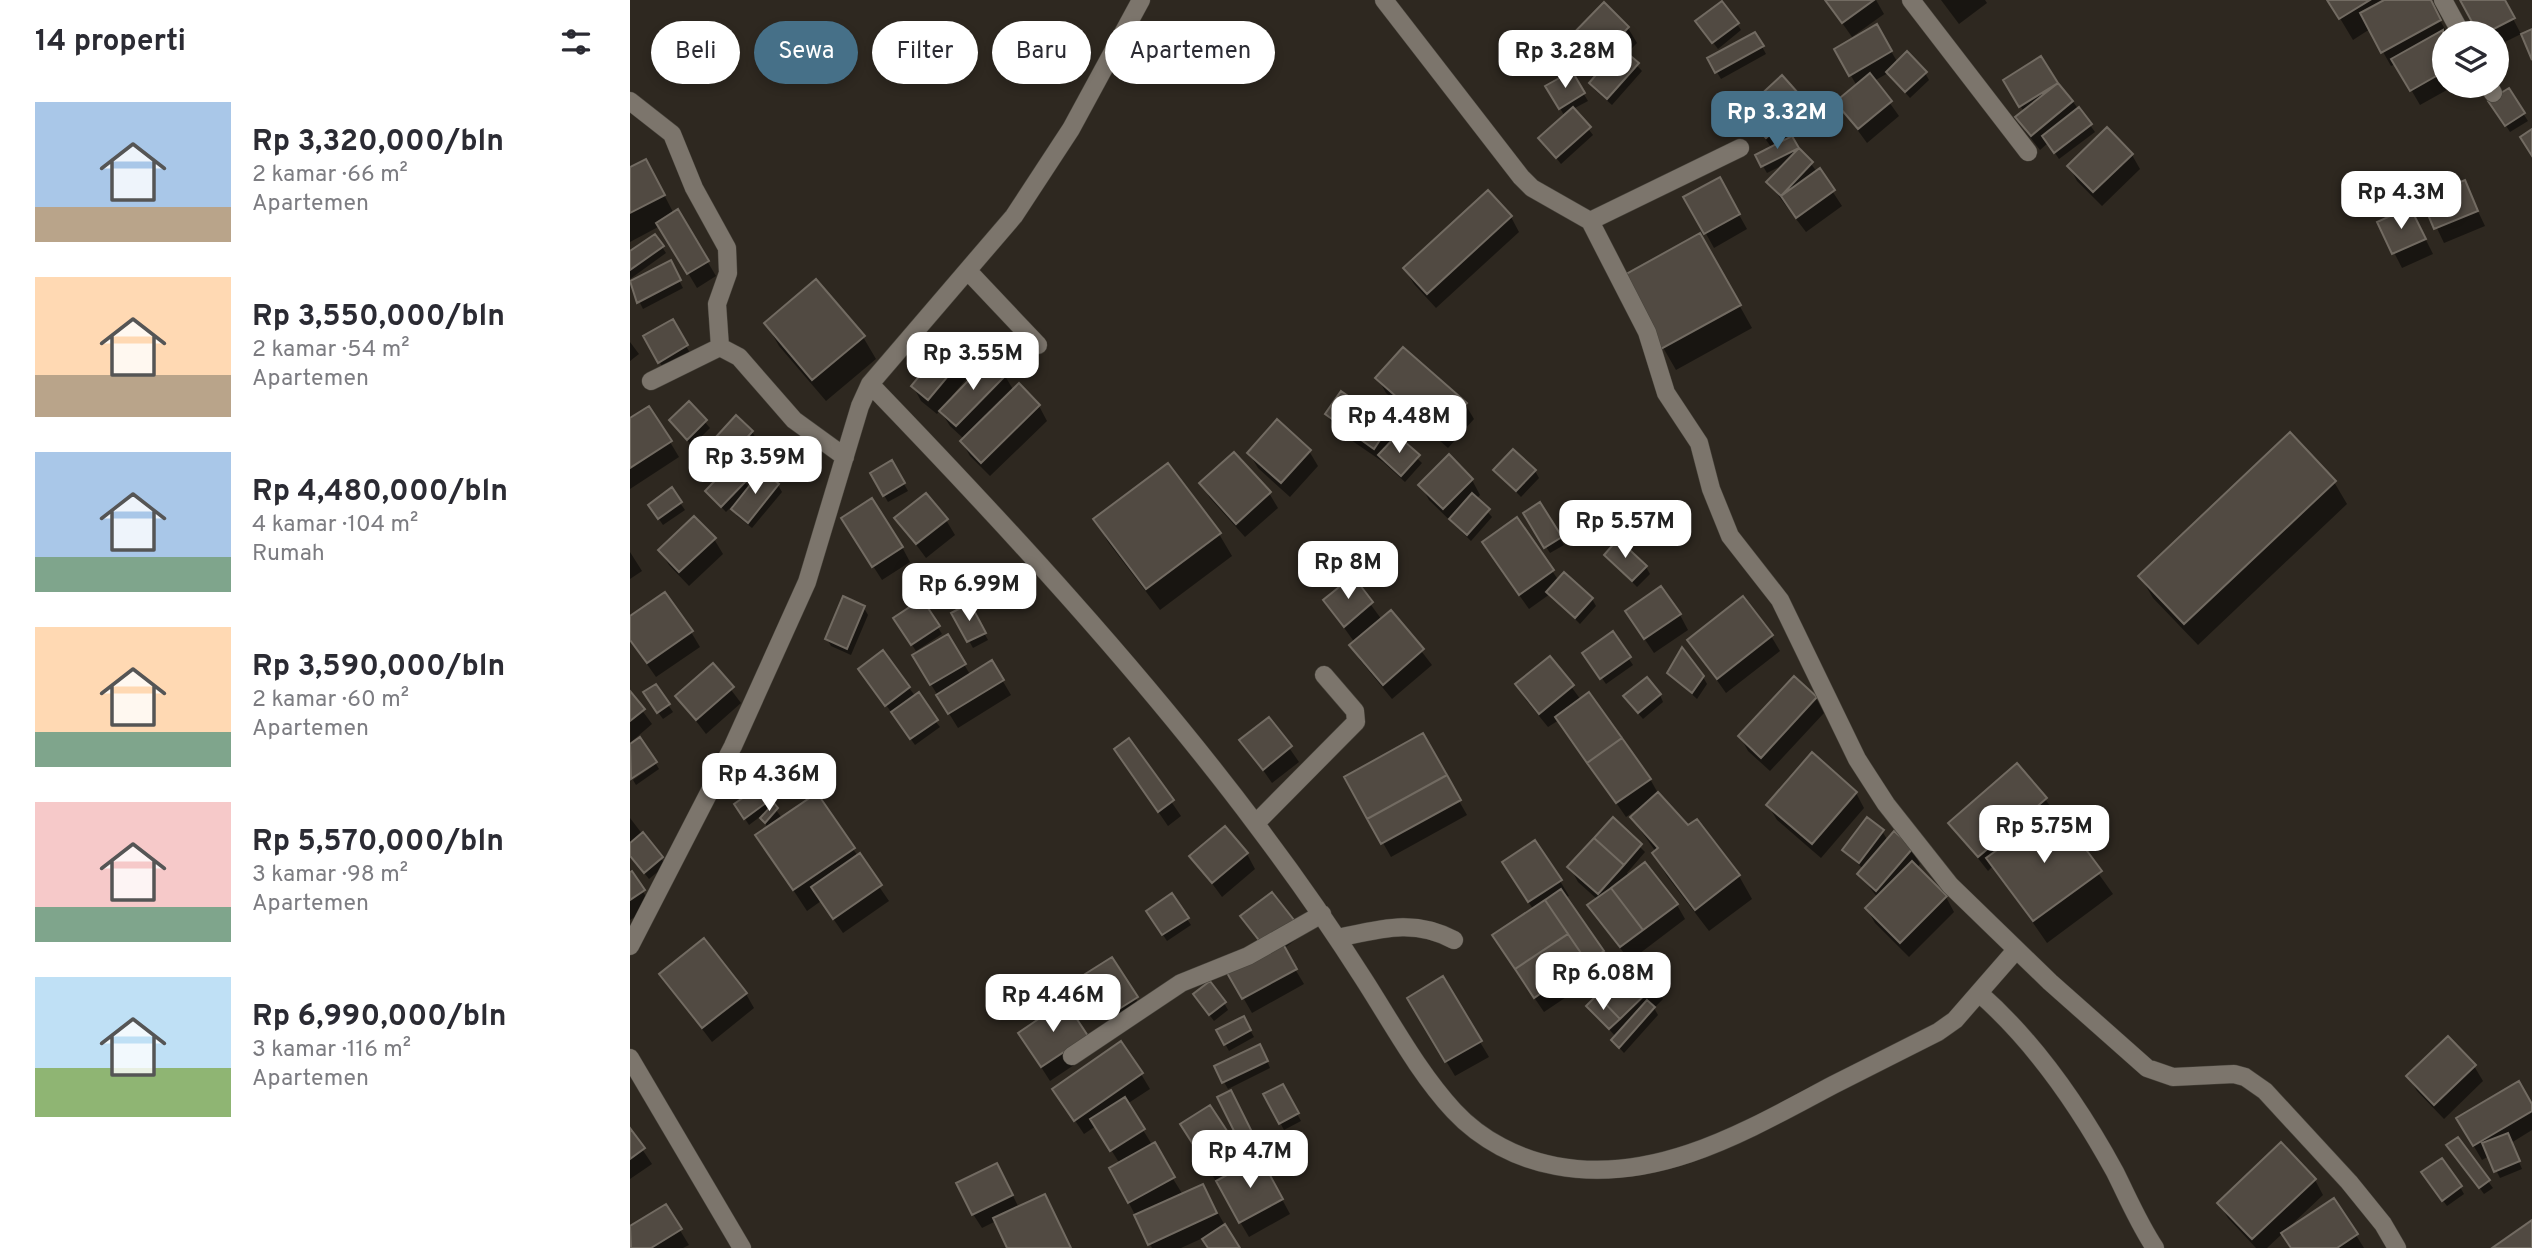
<!DOCTYPE html>
<html lang="id">
<meta charset="utf-8">
<style>
:root{--surface:#fff;--page:#f2f2f3;--text:#2b2b33;--muted:#7c7c81;--accent:#467088}
body{margin:0;font-family:Overpass,sans-serif;background:var(--page);color:var(--text);height:100vh;display:flex;flex-direction:column;font-size:26px;white-space:nowrap}
*{box-sizing:border-box;margin:0}
p{font-size:23px;color:var(--muted)}
.icon{flex:none;width:38px;height:38px;fill:none;stroke:currentColor;stroke-width:2;stroke-linecap:round;stroke-linejoin:round}
.map{position:relative;flex:1;overflow:hidden}
.side{display:flex;flex-direction:column;background:var(--surface);width:630px}
.side>*{flex:none}
.banner{position:absolute;left:21px;top:21px;width:665px;height:63px;display:flex;gap:14px}
.tools{position:absolute;left:1802px;top:21px;display:grid;gap:14px}
.tools a{display:grid;place-items:center;width:77px;height:77px;border-radius:50%;background:var(--surface);box-shadow:0 4px 10px #0003;font-size:35px}
.price{position:absolute;translate:-50% -60px;padding:0 16px;border-radius:14px;background:#fff;color:#222;font-size:23px;line-height:46px;filter:drop-shadow(0 2px 4px #0008)}
.price::after{content:'';position:absolute;left:50%;top:42px;width:21px;height:16px;margin-left:-10px;background:inherit;clip-path:polygon(0 0,100% 0,50% 100%)}
.price.on{background:var(--accent);color:#fff}
ul{padding:0;list-style:none}
li{display:flex;align-items:center;gap:21px;height:175px;padding:0 35px}
li span{display:grid;place-items:center;flex:none;width:196px;height:140px;border-radius:0px;color:#555}
li>.icon{margin-inline-start:auto}
span .icon{width:84px;height:84px;fill:#fffc;stroke-width:1}
li b{font-size:30px}
h2{display:flex;justify-content:space-between;align-items:center;height:84px;padding:0 35px;font-size:30px}
.chip{padding:0 24px;border-radius:32px;background:var(--surface);box-shadow:0 4px 10px #0003;font-size:24px;line-height:63px}
.chip.on{background:var(--accent);color:#fff}
main{display:flex;flex:1;min-height:0}
.map>svg:first-child{display:block}
</style>
<main>
<section class="side">
<h2>14 properti<svg class="icon" aria-label="filters" viewBox="0 0 24 24"><path d="M4 7h16M4 17h16"/><circle cx="9" cy="7" r="2"/><circle cx="15" cy="17" r="2"/></svg></h2>
<ul>
<li><span style="background:linear-gradient(#a9c7e8 75%,#b9a48a 0)"><svg class="icon" aria-label="home" viewBox="0 0 24 24"><path d="M3 11l9-7 9 7M6 9v11h12V9"/></svg></span><div><b>Rp 3,320,000/bln</b><p>2 kamar · 66 m²</p><p>Apartemen</p></div></li>
<li><span style="background:linear-gradient(#ffd9b3 70%,#b9a48a 0)"><svg class="icon" aria-label="home" viewBox="0 0 24 24"><path d="M3 11l9-7 9 7M6 9v11h12V9"/></svg></span><div><b>Rp 3,550,000/bln</b><p>2 kamar · 54 m²</p><p>Apartemen</p></div></li>
<li><span style="background:linear-gradient(#a9c7e8 75%,#7fa58c 0)"><svg class="icon" aria-label="home" viewBox="0 0 24 24"><path d="M3 11l9-7 9 7M6 9v11h12V9"/></svg></span><div><b>Rp 4,480,000/bln</b><p>4 kamar · 104 m²</p><p>Rumah</p></div></li>
<li><span style="background:linear-gradient(#ffd9b3 75%,#7fa58c 0)"><svg class="icon" aria-label="home" viewBox="0 0 24 24"><path d="M3 11l9-7 9 7M6 9v11h12V9"/></svg></span><div><b>Rp 3,590,000/bln</b><p>2 kamar · 60 m²</p><p>Apartemen</p></div></li>
<li><span style="background:linear-gradient(#f6c9c9 75%,#7fa58c 0)"><svg class="icon" aria-label="home" viewBox="0 0 24 24"><path d="M3 11l9-7 9 7M6 9v11h12V9"/></svg></span><div><b>Rp 5,570,000/bln</b><p>3 kamar · 98 m²</p><p>Apartemen</p></div></li>
<li><span style="background:linear-gradient(#bfe0f5 65%,#8fb573 0)"><svg class="icon" aria-label="home" viewBox="0 0 24 24"><path d="M3 11l9-7 9 7M6 9v11h12V9"/></svg></span><div><b>Rp 6,990,000/bln</b><p>3 kamar · 116 m²</p><p>Apartemen</p></div></li>
</ul>
</section>
<div class="map">
<svg width="1902" height="1248" viewBox="0 0 1902 1248">
<rect width="100%" height="100%" fill="#2e2820"/>
<!-- shadow -->
<path fill="#0007" d="M1196 0H1246L1254 14 1222 37Z
M1311 0H1355L1357 3 1329 24Z
M1699 0H1799L1817 33 1815 86H1824L1790 105 1766 64 1761 66 1740 29 1723 40Z
M1832 0H1873L1891 34 1867 46V33H1850Z
M974 5 998 28 1007 43 996 54 1012 71 982 105 965 90 961 83 966 78 945 57 937 42Z
M1107 24 1111 30 1088 49 1072 28Z
M1246 26 1268 63 1295 73 1299 80 1280 98 1258 73 1244 81 1269 116 1237 143 1207 102 1227 86 1206 50Z
M1125 34 1136 54 1091 79 1079 59Z
M1411 58 1465 132 1429 159 1418 143 1410 150 1396 132 1388 117 1394 112 1375 81Z
M941 73 958 101 943 109 963 135 931 164 911 139 935 117 918 87Z
M1878 90 1898 121 1880 132 1861 102Z
M1174 103 1183 117 1161 137 1187 172 1189 171 1212 206 1176 232 1138 182 1155 164 1137 173 1127 156 1142 148 1115 112Z
M1502 155 1510 169 1472 206 1447 181 1439 166Z
M0 169 28 183 44 214 48 212 86 276 67 288 30 226 0 242Z
M1089 179 1117 229 1084 248 1056 198Z
M1834 182 1855 226 1814 243 1793 199Z
M881 217 889 232 806 308 784 284 775 269Z
M1749 223 1788 224 1803 254 1772 268Z
M1070 235 1122 328 1046 370 993 278Z
M32 247 36 253 0 279V254Z
M40 263 53 288 13 309 0 283Z
M42 321 60 353 33 368 15 337Z
M136 323 233 337 246 359 196 401 149 346Z
M0 342 9 354 0 361Z
M337 352 346 367 322 396 324 398 375 376 384 391 409 406 417 421 360 476 340 456 332 442 334 439 320 426 310 410 307 414 291 401 283 386Z
M748 378 835 404 844 419 818 448 756 393Z
M59 404 80 428 62 446 41 421Z
M697 414 759 426 766 438 792 463 775 482 753 462 705 429Z
M0 420 40 442 49 457 0 489Z
M122 432 126 438 100 467 120 488 148 485 152 492 122 528 107 516 102 506 96 512 77 492 97 471 77 449Z
M679 451 688 466 660 497 628 468 619 453Z
M262 463 278 491 258 502 242 474Z
M865 470 905 471 909 478 891 497Z
M842 480 850 495 846 499 862 517 841 541 799 500 791 485Z
M1704 482 1717 504 1568 645 1523 598 1510 576Z
M571 483 639 493 648 508 615 537 580 498Z
M41 490 55 510 33 525 24 512Z
M909 505 934 545 920 553 895 514Z
M267 519 316 520 325 535 296 558Z
M466 520 589 534 602 556 530 610 478 542Z
M887 520 929 581 935 574 962 599 966 606 950 624 920 594 899 609 862 557 854 543Z
M222 533 272 547 280 562 252 580Z
M84 539 93 554 59 586 39 565 30 550Z
M0 552 12 571 0 579Z
M976 555 1016 567 1020 574 1007 587Z
M722 579 752 620 761 612 802 665 762 699 730 660 722 646 725 643 695 601Z
M292 602 312 634 286 651 265 619Z
M339 606 358 640 343 648 324 614Z
M234 608 238 615 221 655 201 646 197 639Z
M1050 615 1058 630 1024 653 1006 626Z
M0 619 61 632 70 647 26 677 0 640Z
M982 634 1003 665 976 684 959 660Z
M317 636 341 676 362 663 381 695 328 728 292 670Z
M1141 636 1150 651 1096 693 1059 641Z
M920 658 951 700 1020 779 1029 795 1058 828 1067 821 1109 876 1122 899 1079 931 1037 876 1024 854 1026 852 1002 818 1015 807 1013 805 996 817 929 720 918 727 896 700 887 685Z
M83 666 111 703 76 734 47 696Z
M230 669 279 688 310 727 285 745Z
M1039 673 1073 677 1077 684 1067 699Z
M25 686 43 712 33 719 19 700Z
M0 694 22 724 1 742 25 761 1 777Z
M1030 695 1033 702 1013 719 999 703Z
M1186 698 1194 713 1140 771 1118 751 1110 736Z
M639 719 669 762 642 783 612 740Z
M792 736 837 815 761 857 716 778Z
M499 740 551 816 538 826 486 750Z
M26 764 29 769 6 785 3 780Z
M129 788 152 818 223 849 259 901 213 933 191 901 177 911 127 835 138 828 131 816 119 825 110 811Z
M1226 793 1234 808 1191 858 1147 820 1138 805Z
M1415 799 1483 894 1417 943 1363 866 1358 871 1320 823Z
M0 818 36 865 19 879 0 855Z
M983 820 1015 852 997 873 999 876 1047 905 1055 919 1001 960 1025 985 1033 999 1024 1008 1028 1015 994 1053 983 1041 986 1037 958 1006 1001 963 960 906 968 900 948 882 940 867Z
M1252 831 1258 841 1282 849 1290 864 1287 868 1316 897 1324 912 1279 957 1245 923 1237 909 1248 898 1229 874 1233 869 1214 850Z
M617 854 625 869 592 897 562 856Z
M1 873 22 906 0 920V874Z
M882 877 930 881 939 896 935 898 981 967 914 1012 872 950 903 909Z
M612 917 671 936 653 949 674 984 622 1013 599 973 637 952Z
M522 918 557 919 561 925 537 941Z
M481 960 515 1013 488 1030 463 991Z
M31 975 116 994 124 1008 82 1042Z
M812 979 859 1057 825 1076 779 999Z
M569 1001 594 1003 598 1010 584 1021Z
M613 1018 624 1037 599 1051 588 1031Z
M390 1034 457 1037 465 1051 420 1081Z
M634 1053 640 1068 598 1089 594 1082Z
M1844 1066 1853 1081 1814 1119 1787 1091 1778 1076Z
M511 1074 520 1089 497 1104 553 1195 581 1201 608 1248H579L573 1238 551 1248H522L481 1168 490 1164 466 1126 454 1134 424 1089Z
M652 1086 671 1121 654 1130 636 1095Z
M604 1099 624 1139 613 1144 609 1138Z
M579 1107 614 1162 589 1178 590 1181 630 1159 660 1214 619 1237 561 1139Z
M1902 1107V1130L1881 1143 1892 1169 1870 1178 1859 1156 1852 1160 1828 1119Z
M0 1131 22 1164 0 1179Z
M1827 1139 1863 1188 1854 1194 1823 1152Z
M1797 1179 1830 1187 1834 1194 1817 1206Z
M375 1180 389 1208 414 1196 441 1248H379L366 1221 352 1228 343 1214Z
M1685 1180 1693 1195 1657 1229 1704 1200 1734 1248H1661L1653 1233 1637 1248H1626L1598 1218 1589 1203Z
M35 1206 59 1245 53 1248H3L0 1228Z"/>
<!-- building -->
<path fill="#514a42" stroke="#726b62" stroke-width="2" d="M1195 0H1244L1212 23Z
M1697 0H1740L1709 19Z
M1754 0H1801L1811 20 1751 53 1730 13Z
M1830 0H1875L1885 18 1856 33H1848Z
M1092 1 1109 23 1082 43 1065 21Z
M974 2 999 27 960 67 935 42Z
M1247 24 1262 51 1219 76 1204 49Z
M1902 29V60L1891 34Z
M1813 30 1815 71 1780 91 1761 59Z
M1125 32 1134 46 1085 73 1077 58Z
M990 47 1009 63 977 99 959 83Z
M1277 51 1297 72 1275 92 1256 72Z
M1411 56 1428 83 1389 107 1373 80Z
M942 71 955 93 929 109 915 86Z
M1240 73 1262 101 1228 129 1205 102Z
M1152 75 1176 102 1136 138 1112 112Z
M1428 83 1443 101 1401 136 1385 117Z
M1879 88 1895 113 1875 126 1858 101Z
M943 107 961 127 926 158 908 138Z
M1449 107 1462 124 1424 153 1412 136Z
M1477 127 1503 154 1463 192 1437 166Z
M1902 129V156L1890 137Z
M1162 136 1169 148 1131 167 1125 155Z
M1169 148 1183 162 1151 196 1136 182Z
M16 159 35 195 0 213V167Z
M1190 168 1205 190 1166 218 1151 196Z
M1090 177 1110 214 1074 234 1053 197Z
M1835 180 1848 211 1804 229 1791 198Z
M858 190 882 216 797 294 773 268Z
M1780 207 1796 239 1762 254 1747 222Z
M48 209 79 261 57 274 26 223Z
M1070 233 1111 305 1031 349 991 277Z
M25 234 34 246 0 270V251Z
M41 260 51 280 7 303 0 281Z
M186 279 235 336 182 380 134 323Z
M43 319 58 345 28 363 13 336Z
M322 337 339 351 298 400 281 386Z
M773 347 837 403 809 434 745 378Z
M360 358 376 375 326 426 309 411Z
M389 383 410 405 351 463 330 441Z
M711 391 760 425 744 449 695 414Z
M59 401 77 420 57 440 39 420Z
M19 406 42 441 0 468V418Z
M106 415 123 431 92 465 75 449Z
M647 419 681 450 651 483 617 453Z
M1660 432 1706 481 1554 624 1508 576Z
M767 435 790 455 771 476 748 455Z
M883 449 906 470 886 491 863 470Z
M604 452 641 492 606 524 569 483Z
M819 454 843 479 813 509 788 485Z
M262 460 275 483 253 496 240 473Z
M538 463 591 533 516 589 463 519Z
M100 465 117 480 91 507 75 491Z
M132 470 149 484 118 523 101 509Z
M42 487 52 502 28 519 18 505Z
M296 493 318 519 286 544 264 518Z
M842 493 860 509 837 535 819 519Z
M242 498 273 547 242 567 211 518Z
M910 502 932 537 914 548 893 513Z
M64 516 86 538 49 572 28 550Z
M887 517 924 570 889 595 852 542Z
M988 539 1017 566 1002 581 974 555Z
M934 572 963 598 945 618 916 592Z
M723 576 743 602 714 627 693 600Z
M1031 586 1051 614 1014 639 995 611Z
M35 592 63 631 17 663 0 640V616Z
M213 596 235 606 217 649 195 639Z
M1113 596 1143 635 1087 679 1057 640Z
M292 599 310 626 281 645 263 618Z
M340 603 356 633 337 642 321 613Z
M761 610 794 649 753 685 719 645Z
M983 631 1001 657 970 679 952 653Z
M318 634 336 664 300 685 282 655Z
M1052 647 1074 676 1062 693 1037 673Z
M253 650 280 687 255 706 228 669Z
M920 656 944 685 909 714 885 684Z
M362 660 374 680 318 714 306 695Z
M83 663 104 687 66 720 45 696Z
M1164 676 1187 697 1131 758 1108 736Z
M1017 677 1031 694 1008 713 993 696Z
M26 684 40 704 27 713 13 692Z
M0 691 15 709 0 721Z
M289 692 308 720 280 739 261 712Z
M959 692 992 738 957 763 925 717Z
M639 717 662 746 633 770 609 740Z
M793 733 817 775 737 819 714 777Z
M10 737 27 762 1 779 0 744Z
M499 738 544 800 528 812 484 749Z
M992 738 1021 779 986 803 957 763Z
M1182 752 1227 792 1182 844 1136 805Z
M1387 763 1417 798 1348 857 1318 823Z
M817 775 831 800 751 844 737 819Z
M130 786 140 800 114 819 104 804Z
M1028 792 1058 825 1067 819 1110 875 1065 910 1022 853 1028 848 1000 817Z
M187 793 225 848 163 890 125 835Z
M144 803 148 808 135 823 130 818Z
M1425 808 1472 871 1403 921 1356 858Z
M983 817 1012 844 994 865 964 838Z
M1237 817 1254 830 1229 863 1212 850Z
M595 826 618 853 582 883 559 856Z
M1264 831 1283 848 1246 891 1227 874Z
M13 832 33 857 14 873 0 856V843Z
M964 838 994 865 968 894 937 867Z
M905 840 932 880 898 902 872 862Z
M230 853 252 885 203 919 181 887Z
M1282 861 1317 896 1270 943 1235 908Z
M1015 862 1048 904 1013 930 981 888Z
M2 871 15 890 0 900V872Z
M981 888 1013 930 990 947 957 905Z
M931 889 974 951 957 962 915 900Z
M642 892 664 920 632 944 610 916Z
M542 893 559 918 532 935 516 911Z
M915 900 938 934 885 969 862 935Z
M938 934 957 962 904 998 885 969Z
M74 938 117 993 72 1028 29 974Z
M652 942 667 969 612 999 597 973Z
M482 957 508 997 478 1016 452 976Z
M1003 960 1026 984 990 1019 967 995Z
M813 976 852 1041 815 1062 777 998Z
M580 981 596 1002 579 1015 563 994Z
M967 995 990 1019 979 1029 956 1006Z
M1017 1000 1025 1007 989 1048 981 1040Z
M435 1001 458 1036 411 1067 388 1033Z
M614 1016 621 1030 594 1045 586 1030Z
M1818 1036 1846 1065 1804 1105 1776 1076Z
M491 1041 513 1073 444 1121 422 1089Z
M630 1044 638 1061 592 1083 584 1066Z
M1889 1081 1902 1104V1111L1843 1146 1826 1118Z
M653 1084 669 1113 649 1124 633 1094Z
M601 1090 622 1132 608 1139 587 1097Z
M495 1097 515 1129 480 1151 460 1119Z
M580 1105 607 1146 577 1166 550 1124Z
M0 1128 15 1148 0 1159Z
M1878 1133 1890 1161 1864 1172 1852 1143Z
M1828 1137 1860 1180 1849 1188 1816 1145Z
M525 1142 545 1177 498 1203 479 1168Z
M1651 1142 1686 1179 1622 1239 1587 1203Z
M630 1157 653 1199 609 1223 586 1181Z
M1812 1158 1832 1186 1812 1201 1791 1172Z
M367 1163 383 1195 342 1215 326 1183Z
M573 1184 587 1213 518 1245 504 1215Z
M415 1194 441 1248H377L363 1218Z
M1704 1198 1728 1234 1707 1248H1661L1651 1233Z
M36 1204 52 1229 21 1248H1L0 1226Z
M1902 1220V1248H1862Z
M595 1224 610 1248H578L572 1239Z"/>
<g fill="none" stroke-linecap="round" stroke-linejoin="round">
<!-- minor casing -->
<g stroke="#48443c" stroke-width="19">
<path id="minor" d="M754 0 891 177 902 188 960 221 1017 332 1036 393 1069 443 1081 489 1100 536 1150 600 1227 759 1256 804 1320 885 1420 982 1517 1068 1543 1077 1604 1074 1615 1077 1635 1091 1719 1182 1753 1224 1767 1248
M1281 0 1398 152
M1813 0 1831 33
M1859 86 1863 93
M0 101 42 134 64 188 97 248 98 273 87 304 90 347
M960 221 1110 148
M338 271 408 345
M21 381 90 347 109 357 164 420 215 457
M240 384C374 523 512 672 628 827 665 876 700 926 733 978 762 1023 788 1072 824 1111 851 1140 888 1159 926 1166 1027 1185 1118 1130 1203 1085 1238 1067 1273 1050 1308 1032L1325 1020 1386 950
M626 823 726 722 725 711 694 675
M708 938C750 929 784 918 824 940
M0 946 103 746 177 582 230 406 240 384 384 216 441 129 511 0
M1349 993C1406 1043 1449 1106 1485 1172 1498 1198 1509 1224 1525 1248
M442 1056 551 983 618 956 692 914
M0 1058 112 1248"/>
</g>
<!-- minor -->
<use href="#minor" stroke="#7c756c" stroke-width="18"/>
</g>
</svg>
<div class="tools">
<a><svg class="icon" aria-label="layers" viewBox="0 0 24 24"><path d="M12 4l9 5-9 5-9-5zM3 14l9 5 9-5"/></svg></a>
</div>
<b class="price" style="left:935px;top:90px">Rp 3.28M</b>
<b class="price on" style="left:1147px;top:151px">Rp 3.32M</b>
<b class="price" style="left:1771px;top:231px">Rp 4.3M</b>
<b class="price" style="left:343px;top:392px">Rp 3.55M</b>
<b class="price" style="left:769px;top:455px">Rp 4.48M</b>
<b class="price" style="left:125px;top:496px">Rp 3.59M</b>
<b class="price" style="left:995px;top:560px">Rp 5.57M</b>
<b class="price" style="left:718px;top:601px">Rp 8M</b>
<b class="price" style="left:339px;top:623px">Rp 6.99M</b>
<b class="price" style="left:139px;top:813px">Rp 4.36M</b>
<b class="price" style="left:1414px;top:865px">Rp 5.75M</b>
<b class="price" style="left:973px;top:1012px">Rp 6.08M</b>
<b class="price" style="left:423px;top:1034px">Rp 4.46M</b>
<b class="price" style="left:620px;top:1190px">Rp 4.7M</b>
<div class="banner">
<a class="chip">Beli</a>
<a class="chip on">Sewa</a>
<a class="chip">Filter</a>
<a class="chip">Baru</a>
<a class="chip">Apartemen</a>
</div>
</div>
</main>
